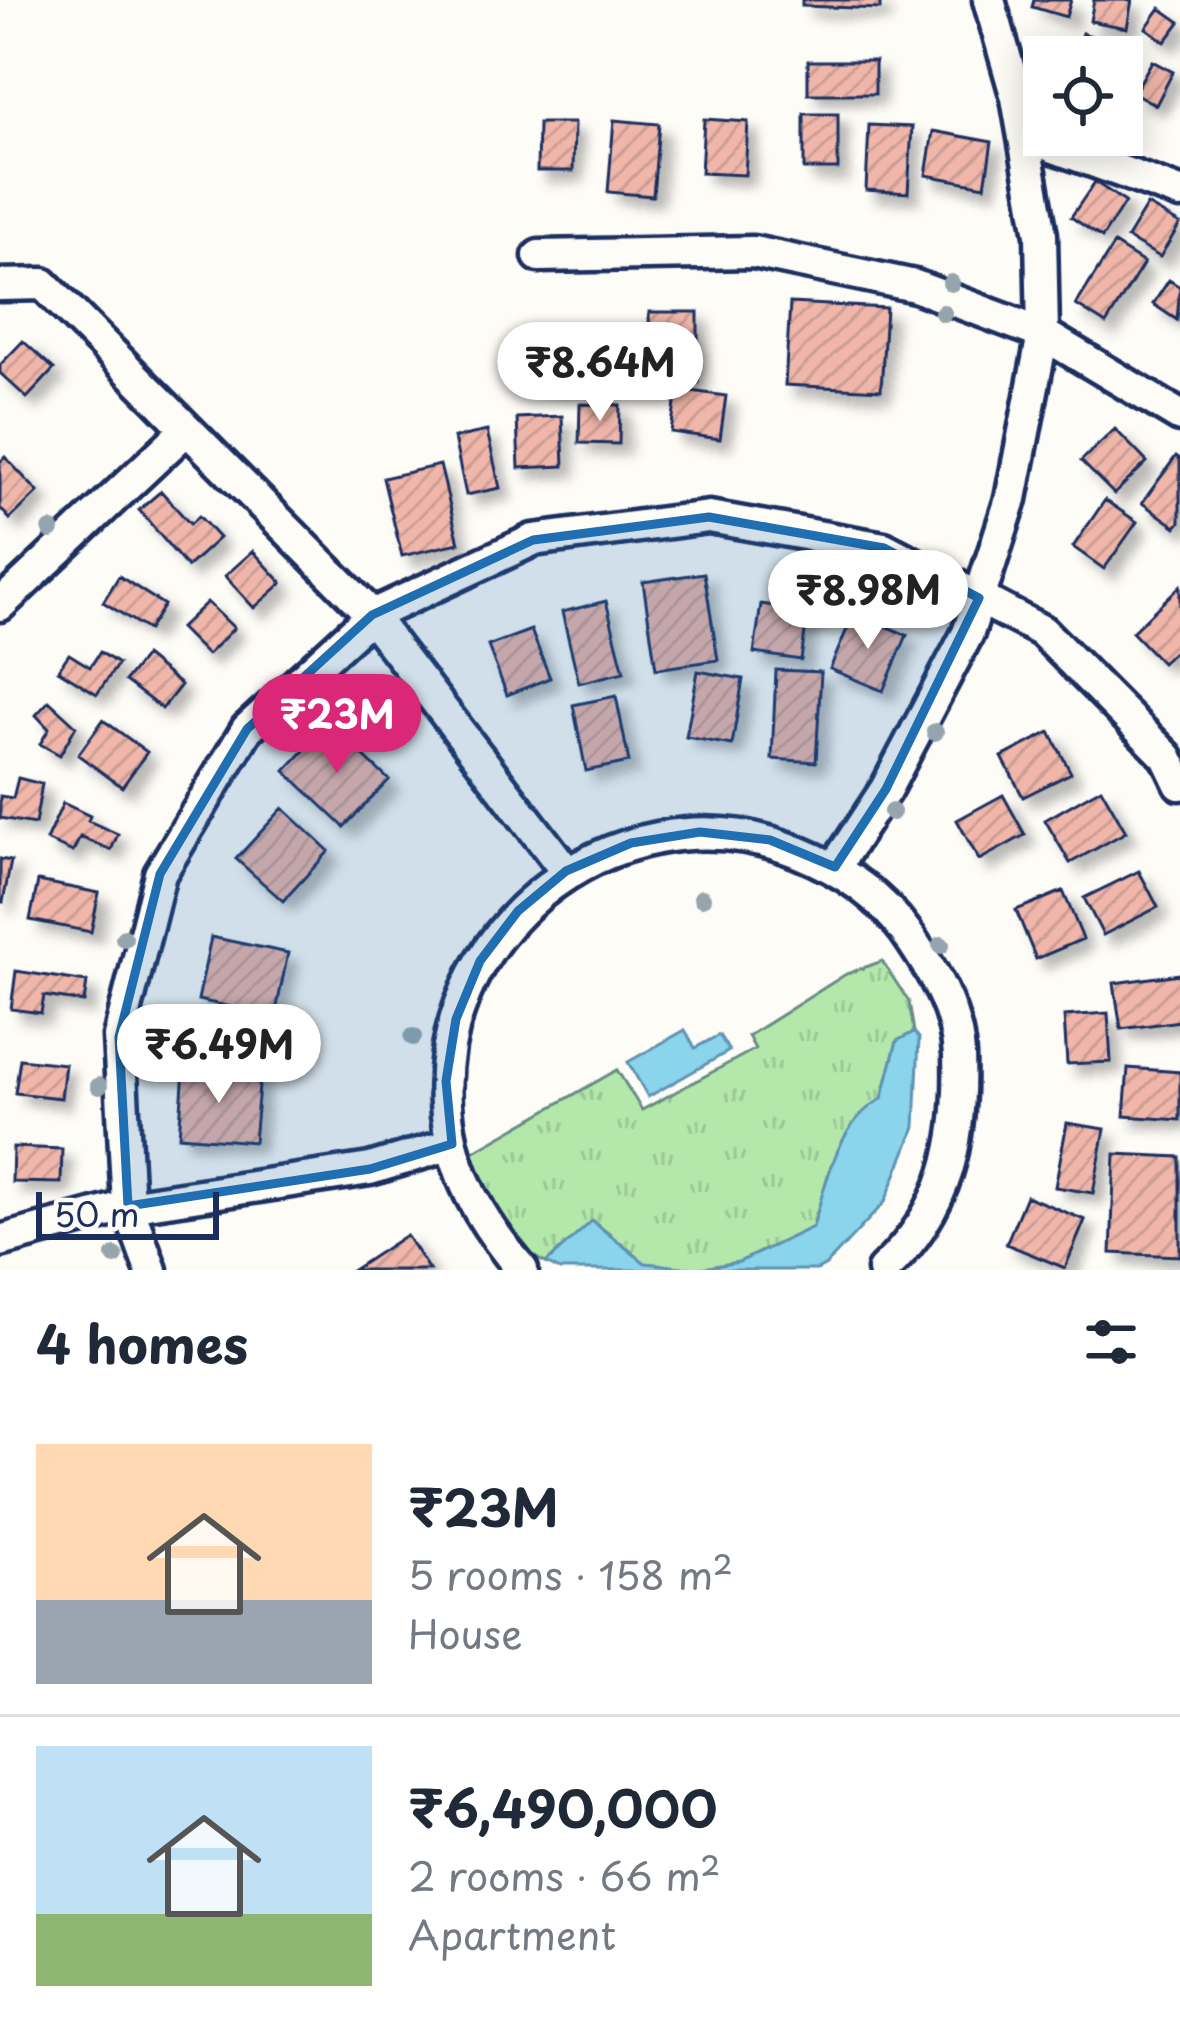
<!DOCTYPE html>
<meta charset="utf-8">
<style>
:root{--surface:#fff;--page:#f6f6f7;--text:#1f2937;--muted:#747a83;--line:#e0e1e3;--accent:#db2777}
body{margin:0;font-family:"Playpen Sans",sans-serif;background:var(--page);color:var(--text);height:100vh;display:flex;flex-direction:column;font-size:45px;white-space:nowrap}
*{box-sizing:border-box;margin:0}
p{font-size:39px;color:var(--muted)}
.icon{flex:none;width:66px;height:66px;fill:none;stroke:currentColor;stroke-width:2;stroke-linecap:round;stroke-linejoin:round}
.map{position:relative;height:1270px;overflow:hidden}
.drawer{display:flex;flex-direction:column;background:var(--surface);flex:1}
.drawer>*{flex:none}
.controls{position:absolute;left:1023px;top:36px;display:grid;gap:24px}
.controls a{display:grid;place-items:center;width:120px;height:120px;border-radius:0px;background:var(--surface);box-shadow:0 6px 30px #0003;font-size:60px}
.scale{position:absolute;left:36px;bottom:30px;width:183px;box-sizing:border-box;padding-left:12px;border:6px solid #1b2f5e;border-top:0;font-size:33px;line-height:42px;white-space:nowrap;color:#1b2f5e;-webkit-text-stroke:9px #fdfcf7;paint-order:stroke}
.price{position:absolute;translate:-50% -102px;padding:0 27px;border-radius:42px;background:#fff;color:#222;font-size:39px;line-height:78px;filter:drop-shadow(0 3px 6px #0008)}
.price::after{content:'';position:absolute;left:50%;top:72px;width:36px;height:27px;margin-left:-18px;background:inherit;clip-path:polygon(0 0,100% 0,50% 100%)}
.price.on{background:var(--accent);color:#fff}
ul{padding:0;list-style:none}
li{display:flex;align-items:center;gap:36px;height:300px;padding:0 36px}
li+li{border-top:3px solid var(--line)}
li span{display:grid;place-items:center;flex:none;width:336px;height:240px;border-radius:0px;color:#555}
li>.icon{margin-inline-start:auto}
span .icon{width:144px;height:144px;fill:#fffc;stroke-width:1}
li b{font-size:51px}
h2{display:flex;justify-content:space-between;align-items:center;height:144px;padding:0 36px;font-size:51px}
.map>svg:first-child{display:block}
</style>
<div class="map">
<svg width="1180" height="1270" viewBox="0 0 1180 1270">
<defs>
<pattern id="park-tufts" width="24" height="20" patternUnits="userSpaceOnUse" patternTransform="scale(3)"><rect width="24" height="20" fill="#b4e8aa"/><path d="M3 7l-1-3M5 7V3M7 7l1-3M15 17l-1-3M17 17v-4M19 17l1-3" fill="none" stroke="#9ac795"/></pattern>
<pattern id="building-hatch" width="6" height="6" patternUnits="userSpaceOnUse" patternTransform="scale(3)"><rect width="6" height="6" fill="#efb6a9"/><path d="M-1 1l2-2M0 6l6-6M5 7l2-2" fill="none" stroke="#cc9d94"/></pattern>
<filter id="shadow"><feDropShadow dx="10" dy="10" stdDeviation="6" flood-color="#0004"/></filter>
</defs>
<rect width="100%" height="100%" fill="#fdfcf7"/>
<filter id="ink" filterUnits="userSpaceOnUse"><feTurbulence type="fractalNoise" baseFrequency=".00833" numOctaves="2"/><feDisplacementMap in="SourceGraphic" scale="24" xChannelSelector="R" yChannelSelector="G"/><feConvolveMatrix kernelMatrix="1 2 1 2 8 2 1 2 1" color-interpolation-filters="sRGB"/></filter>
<g filter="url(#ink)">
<!-- park -->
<path fill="url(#park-tufts)" stroke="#688c84" stroke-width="3" d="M882 961 909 1002 914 1032 897 1041 882 1099 831 1165 813 1227 739 1262 697 1269 645 1263 593 1221 546 1263C502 1243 487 1198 468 1155L617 1070 642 1110 755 1049 748 1036 846 974Z"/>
<!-- water -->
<path fill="#8ad5eb" stroke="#5e93b3" stroke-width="3" d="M685 1030 695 1048 719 1035 729 1051 648 1097 628 1062Z
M914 1032 919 1038 915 1127 885 1202 826 1265 817 1270H560L546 1263 592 1221 645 1263 697 1269 739 1262 813 1227C826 1183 838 1121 882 1099L897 1041Z"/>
<!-- building -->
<path fill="url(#building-hatch)" stroke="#1b2f5e" stroke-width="3" filter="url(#shadow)" d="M802 0H880V9L802 6Z
M1034 0H1071L1066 17 1032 7Z
M1094 0H1132L1127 28 1090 21Z
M1160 8 1180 22 1165 42 1146 28Z
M1082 33 1119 45 1115 57H1074Z
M808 61H875V94H808Z
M1152 61 1173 72 1156 105 1134 93Z
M804 114H838V169H804Z
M704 119 748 122 745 175 701 173Z
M614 120 659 124 653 196 608 192Z
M538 123H574L573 171H537Z
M869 125 912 127 908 193 866 190Z
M933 131 992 142 985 186 926 175Z
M1095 182 1125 202 1102 238 1071 217Z
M1147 205 1180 224 1160 257 1127 238Z
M1114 244 1144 263 1106 324 1076 305Z
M1169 280 1180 287 1177 320 1153 304Z
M790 303 886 308 881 390 785 385Z
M649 312H698V383H650Z
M542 327 597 328 596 386 541 385Z
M23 341 54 369 27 398 0 373V365Z
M677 389 726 396 720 439 671 432Z
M580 404 620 405 619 444 579 443Z
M562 416 564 466 519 468 517 418Z
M1115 429 1147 462 1114 494 1081 461Z
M487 431 500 488 466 495 454 438Z
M1176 456 1180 459V522L1176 527 1142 503Z
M5 457 38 492 10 519 0 508V462Z
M440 465 459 543 402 556 383 478Z
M161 491 190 524 199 516 219 538 187 567 139 510Z
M1105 500 1137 522 1104 569 1073 547Z
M253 551 282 583 254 608 225 576Z
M704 573 718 660 656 669 643 582Z
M119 576 164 605 148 630 103 602Z
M1180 586V646L1162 663 1132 632Z
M606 601 624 672 579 683 562 612Z
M207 602 234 628 207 655 180 628Z
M761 604 808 611 801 660 754 653Z
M854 613 907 635 883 691 830 669Z
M531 630 550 678 507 695 488 646Z
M100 652 118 664 97 694 58 670 69 654 90 667Z
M145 656 181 685 162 709 125 681Z
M776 670 821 672 816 762 772 759Z
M698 671 743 679 732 745 686 737Z
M616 696 629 762 586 771 573 705Z
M49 701 76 726 60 755 40 744 49 729 36 715Z
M103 720 147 752 122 787 78 755Z
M329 724 389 780 344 827 285 771Z
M1050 732 1071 773 1023 797 1002 757Z
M18 778 42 784 35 824 0 818V796L13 798Z
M1101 788 1126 832 1070 863 1045 820Z
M1003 795 1025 835 979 860 957 820Z
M63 803 90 816 88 821 118 834 111 850 80 837 73 852 46 840Z
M283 808 329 851 283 901 236 859Z
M0 859 11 861 3 902 0 901Z
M1139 871 1158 907 1103 935 1084 898Z
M38 881 99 893 91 932 30 920Z
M1063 891 1083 939 1036 959 1016 910Z
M211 937 288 953 275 1016 198 1000Z
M16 971 87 982 84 1002 44 996 41 1013 11 1009Z
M1180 974V1021L1121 1029 1114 983Z
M1108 1013 1111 1062 1067 1064 1064 1016Z
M20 1059 65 1064 61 1098 15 1093Z
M1128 1068 1180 1072V1120L1124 1116Z
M184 1070 260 1075 254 1142 179 1136Z
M1067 1123 1105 1129 1093 1193 1055 1187Z
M13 1147 62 1149 61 1183 12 1182Z
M1115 1154 1180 1157V1256L1111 1253Z
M1026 1196 1085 1220 1065 1268 1006 1244Z
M406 1235 429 1270H353Z"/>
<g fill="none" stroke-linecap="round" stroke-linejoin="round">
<!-- street casing -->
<g stroke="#1b2f5e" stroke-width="39">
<path id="street" d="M1024 136 1180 193
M539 256 753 252 915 286 1043 334 1180 416
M0 285 43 284 363 606 566 871
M0 605 187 429
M835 867 886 789 968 633 1011 499 1043 334 1041 235 1017 98 989 0
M0 1241 128 1206 370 1169 452 1144
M151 1270 128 1206 119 1037 160 874 247 729 372 615 533 540 709 517 884 548 1042 631 1167 757 1180 784
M522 1270C491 1233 463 1192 452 1144 406 946 613 776 798 852 840 869 879 894 906 932 931 968 957 1010 959 1055 962 1140 948 1210 883 1270"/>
</g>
<!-- street -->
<use href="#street" stroke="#fdfcf7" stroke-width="30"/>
</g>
<!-- trees -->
<g fill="#96a5ad">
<circle cx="951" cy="283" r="9"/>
<circle cx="943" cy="313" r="9"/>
<circle cx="51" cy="530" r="9"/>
<circle cx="945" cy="604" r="9"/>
<circle cx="935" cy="732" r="9"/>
<circle cx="892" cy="812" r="9"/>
<circle cx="702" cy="898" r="9"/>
<circle cx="124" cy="938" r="9"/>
<circle cx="941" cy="945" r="9"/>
<circle cx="413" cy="1037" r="9"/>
<circle cx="99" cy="1086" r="9"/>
<circle cx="115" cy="1256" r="9"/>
</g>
</g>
<!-- marked area -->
<path fill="#1f6fb2" fill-opacity="0.2" stroke="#1f6fb2" stroke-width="9" stroke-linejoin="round" d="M709 517 884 548 979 598 886 789 835 867 770 840 700 832 631 843 566 871 518 911 480 961 456 1019 446 1081 452 1144 370 1169 128 1206 119 1037 160 874 247 729 372 615 533 540Z"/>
</svg>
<div class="controls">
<a><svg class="icon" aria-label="locate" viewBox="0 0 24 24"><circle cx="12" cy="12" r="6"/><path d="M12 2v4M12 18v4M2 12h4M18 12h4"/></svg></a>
</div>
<div class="scale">50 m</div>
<b class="price" style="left:600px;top:424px">₹8.64M</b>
<b class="price" style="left:868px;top:652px">₹8.98M</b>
<b class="price on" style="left:337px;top:776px">₹23M</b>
<b class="price" style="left:219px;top:1106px">₹6.49M</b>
</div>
<section class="drawer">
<h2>4 homes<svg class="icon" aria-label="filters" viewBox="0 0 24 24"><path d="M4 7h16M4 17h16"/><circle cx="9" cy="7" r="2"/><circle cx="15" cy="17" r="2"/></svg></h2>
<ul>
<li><span style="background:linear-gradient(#ffd9b3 65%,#9aa5b1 0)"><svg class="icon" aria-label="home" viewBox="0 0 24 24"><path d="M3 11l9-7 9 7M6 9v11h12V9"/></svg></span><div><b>₹23M</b><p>5 rooms · 158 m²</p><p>House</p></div></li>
<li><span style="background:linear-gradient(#bfe0f5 70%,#8fb573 0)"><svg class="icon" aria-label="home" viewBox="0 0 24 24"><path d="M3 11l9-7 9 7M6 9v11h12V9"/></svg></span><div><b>₹6,490,000</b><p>2 rooms · 66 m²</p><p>Apartment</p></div></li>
</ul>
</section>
